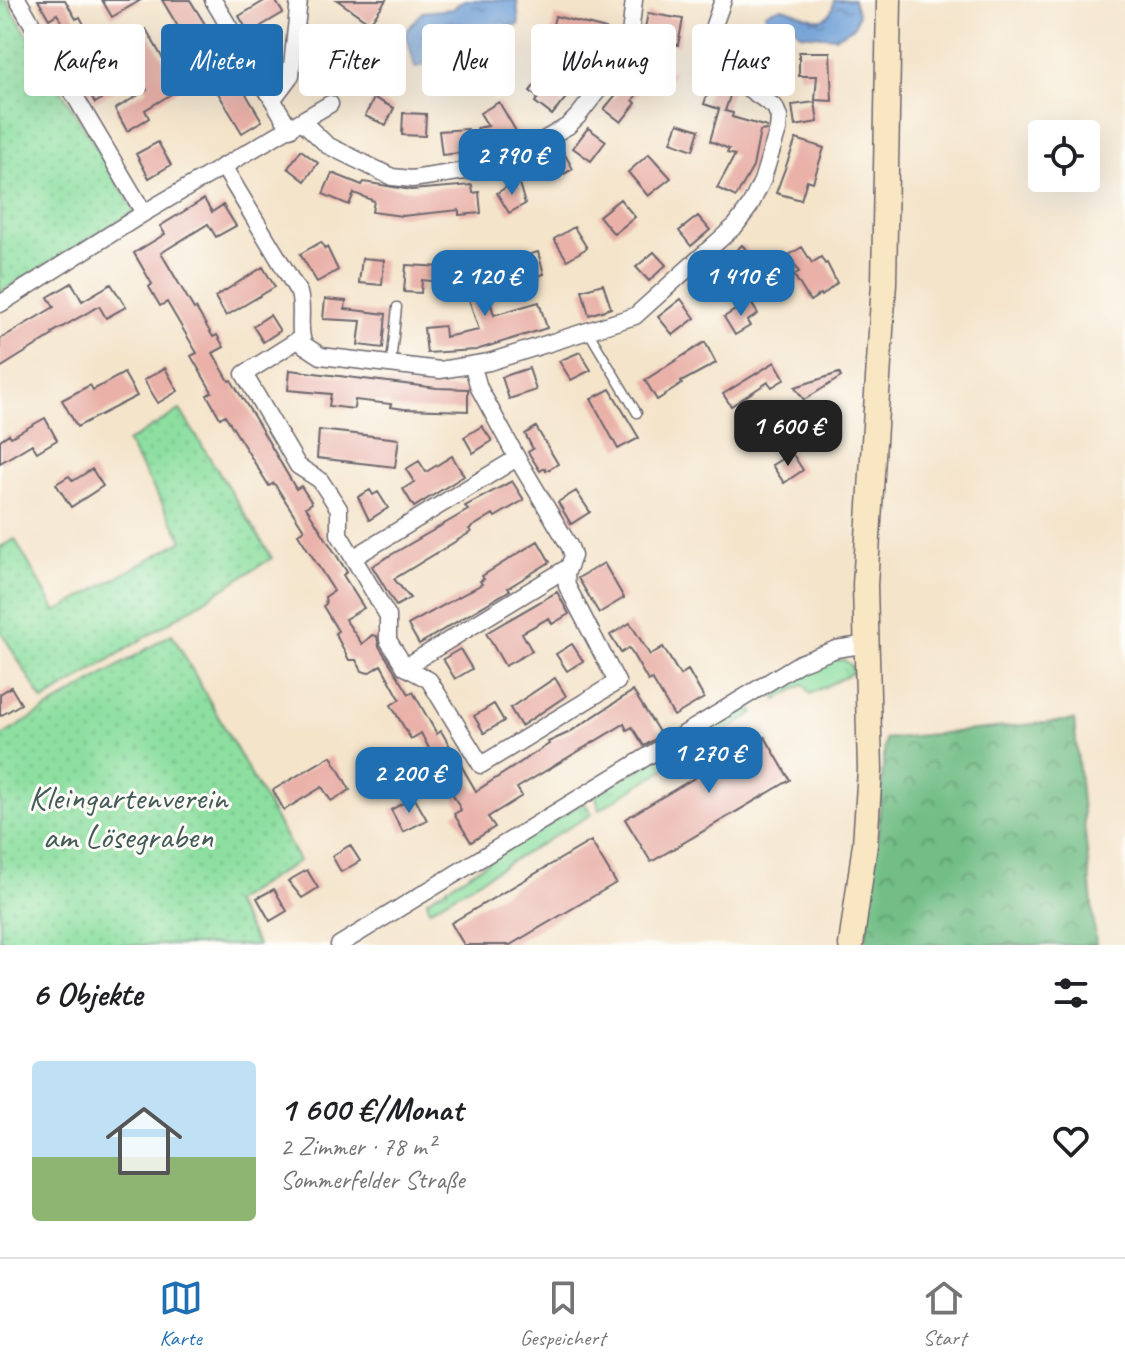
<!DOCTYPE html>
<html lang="de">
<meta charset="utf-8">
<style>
:root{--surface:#fff;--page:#f2f2f2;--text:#202124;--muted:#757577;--line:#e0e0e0;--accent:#1f6fb2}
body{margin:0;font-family:Caveat,sans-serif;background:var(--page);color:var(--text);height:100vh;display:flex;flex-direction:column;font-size:30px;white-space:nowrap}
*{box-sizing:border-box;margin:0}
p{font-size:26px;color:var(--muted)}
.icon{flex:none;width:44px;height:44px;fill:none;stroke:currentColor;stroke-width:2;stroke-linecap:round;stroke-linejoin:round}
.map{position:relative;height:945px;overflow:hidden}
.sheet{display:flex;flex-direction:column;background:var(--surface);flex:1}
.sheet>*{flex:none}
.guide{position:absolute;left:24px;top:24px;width:1078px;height:72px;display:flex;gap:16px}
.buttons{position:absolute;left:1028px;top:120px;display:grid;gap:16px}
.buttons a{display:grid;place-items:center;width:72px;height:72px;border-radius:8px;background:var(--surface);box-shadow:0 8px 32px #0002;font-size:40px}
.price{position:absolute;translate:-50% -68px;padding:0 18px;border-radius:16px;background:var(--accent);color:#fff;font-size:26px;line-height:52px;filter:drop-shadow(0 2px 4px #0008)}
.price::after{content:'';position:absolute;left:50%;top:48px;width:24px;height:18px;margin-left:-12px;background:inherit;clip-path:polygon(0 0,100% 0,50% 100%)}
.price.active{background:#222;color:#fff}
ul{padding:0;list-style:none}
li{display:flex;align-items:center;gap:24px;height:200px;padding:0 32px}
li span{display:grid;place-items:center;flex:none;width:224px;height:160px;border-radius:8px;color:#555}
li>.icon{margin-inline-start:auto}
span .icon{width:96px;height:96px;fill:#fffc;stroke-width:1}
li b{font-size:34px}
h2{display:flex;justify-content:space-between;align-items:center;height:96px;padding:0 32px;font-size:34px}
.chip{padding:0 28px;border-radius:8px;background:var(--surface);box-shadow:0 8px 32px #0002;font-size:28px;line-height:72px}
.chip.active{background:var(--accent);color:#fff}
.tabs{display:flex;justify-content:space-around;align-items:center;height:112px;border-top:2px solid var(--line);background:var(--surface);font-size:22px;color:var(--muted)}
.tabs a{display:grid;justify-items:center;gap:4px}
.tabs .active{color:var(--accent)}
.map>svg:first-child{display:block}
</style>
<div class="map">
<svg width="1125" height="945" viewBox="0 0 1125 945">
<defs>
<pattern id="grass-tufts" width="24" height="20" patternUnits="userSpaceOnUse" patternTransform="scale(2)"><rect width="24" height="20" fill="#8ddfa0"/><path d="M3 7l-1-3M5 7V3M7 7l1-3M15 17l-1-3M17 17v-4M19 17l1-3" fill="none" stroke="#79bf8b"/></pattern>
<pattern id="forest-crowns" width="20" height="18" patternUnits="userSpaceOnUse" patternTransform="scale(2)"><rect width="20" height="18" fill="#72be86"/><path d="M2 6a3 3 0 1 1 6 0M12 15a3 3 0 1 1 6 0" fill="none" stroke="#5d9a6f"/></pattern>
<pattern id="garden-dots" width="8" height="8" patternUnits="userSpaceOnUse" patternTransform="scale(2)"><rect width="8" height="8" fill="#8ddfa0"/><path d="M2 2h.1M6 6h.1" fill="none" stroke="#79bf8b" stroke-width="1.8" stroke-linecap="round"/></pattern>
<pattern id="water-ripples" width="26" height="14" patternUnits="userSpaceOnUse" patternTransform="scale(2)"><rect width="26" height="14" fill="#6c9ed7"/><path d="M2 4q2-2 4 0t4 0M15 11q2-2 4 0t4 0" fill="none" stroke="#5880b0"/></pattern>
</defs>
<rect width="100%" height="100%" fill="#fdfcf7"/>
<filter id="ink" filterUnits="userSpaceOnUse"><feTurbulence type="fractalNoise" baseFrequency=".0125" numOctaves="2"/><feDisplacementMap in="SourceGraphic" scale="16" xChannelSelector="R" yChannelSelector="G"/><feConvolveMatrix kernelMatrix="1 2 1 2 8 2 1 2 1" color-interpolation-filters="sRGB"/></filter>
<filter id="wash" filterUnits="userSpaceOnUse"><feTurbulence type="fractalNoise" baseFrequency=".006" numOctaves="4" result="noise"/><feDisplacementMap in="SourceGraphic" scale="32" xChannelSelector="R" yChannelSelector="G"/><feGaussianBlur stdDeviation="1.8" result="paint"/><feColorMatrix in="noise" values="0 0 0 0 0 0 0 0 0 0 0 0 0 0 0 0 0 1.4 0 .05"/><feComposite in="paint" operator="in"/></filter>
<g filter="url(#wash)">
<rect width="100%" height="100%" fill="#f4e4ca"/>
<!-- grass -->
<path fill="url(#grass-tufts)" stroke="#58806e" stroke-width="2" d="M828 659 844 660 852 666 853 673 810 694 804 684 776 700 773 686 804 668Z
M746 702 754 713 599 810 596 795Z
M581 804 586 805 592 814 429 910 427 900Z"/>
<!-- forest -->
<path fill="url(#forest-crowns)" stroke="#4a7060" stroke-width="2" d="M1074 720 1096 945H865L877 845 885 739Z"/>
<!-- garden -->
<path fill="url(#garden-dots)" stroke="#58806e" stroke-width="2" d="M0 0H6L135 211 0 292Z
M180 410 272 558 43 701 0 630V547L15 539 56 612 183 540 127 442Z
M172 634 299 861 233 902 258 945H4L0 938V737Z"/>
<!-- water -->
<path fill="url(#water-ripples)" stroke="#476089" stroke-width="2" d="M464 0H517L519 25 478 33 454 60 415 67 406 32 422 12 452 9Z
M834 0H853L858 14 854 27 836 37 800 34 788 19 778 28 768 25 765 13C770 11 777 7 783 8 800 11 830 36 834 0Z"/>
<g id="blocks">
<!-- building -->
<path fill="#e9b1a8" d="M38 0H65L76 19 80 17 87 30 93 27 103 44 77 60 66 42 72 39 57 14 49 19Z
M102 0H141L112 17Z
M162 0H190L208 29 196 36 211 58 221 52 262 121 242 133Z
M266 0H275L283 13 261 26 279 57 267 64 239 16Z
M337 0H386L370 23Z
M648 13 683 19 678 45 657 41 655 52 641 49Z
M555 16 606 29 600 54 549 42Z
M146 29 180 89 145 110 149 118 127 131 115 109 147 90 126 56 135 51 128 40Z
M314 38 366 43 364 68 312 63Z
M799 52H830L832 101 815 100 817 76H799Z
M648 57 674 73 661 92 645 82 633 100 636 103 621 122 604 109 623 86 620 84 628 72 635 77Z
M103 72 114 91 95 103 84 83Z
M543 75 569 94 552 115 535 102 538 98 530 91Z
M711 83 732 90 725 111 733 113 732 117 767 127 766 130 760 131 753 167 736 197 717 188 735 155 727 153 729 149 710 141 719 109 704 104Z
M374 98 394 108 386 125 365 116Z
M499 102 517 133 490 149 477 128 488 126 480 113Z
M815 102 818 122 795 126 792 105Z
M403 113 426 114 425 136 402 135Z
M678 123 699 130 693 150 671 142Z
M588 128 606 141 591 161 573 148Z
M467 129 469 152 442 155 439 131Z
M796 139 824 148 813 182 807 180 801 200 776 193Z
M158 142 171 165 149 178 136 154Z
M559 144 573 169 553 180 539 155Z
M301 150 318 163 305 181 288 168Z
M649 154 671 178 648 196 628 172Z
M332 173 362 185 364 182 411 190 472 185 473 193 479 192 481 213 459 215V210L402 216 372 212 374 201 354 193 349 205 323 194Z
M518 180 525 204 509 213 497 193Z
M204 199 212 212 223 205 236 226 216 237 208 224 161 253 194 309 196 308 213 337 217 335 224 347 213 353 229 381 231 380 256 420 296 489 301 486 312 503 306 507 347 572 343 575 364 608 345 619 362 644 372 635 377 636 379 646 396 673 409 694 413 692 437 734 441 731 476 791 549 744 548 742 568 733 633 691 661 735 644 746 632 727 627 730 624 724 517 788 522 796 488 817 495 827 471 842 454 814 461 810 421 733 411 739 391 705 400 699 381 665 368 673 362 671 356 660H349L335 633 338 631 323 606 326 604 325 597 334 591 298 534 304 530 274 483 269 486 225 415 220 418 207 395 212 392 191 356 197 353 167 302 160 306 149 287 152 284 134 253 165 234 160 226Z
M620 199 635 217 614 234 599 216Z
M698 216 710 230 691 246 679 231Z
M574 227 587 248 567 260 554 239Z
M321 242 325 249 327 247 338 270 317 282 300 254Z
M742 245 758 262 731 288 715 270Z
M802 247 812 263 821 257 825 264 827 263 837 283 822 296 821 294 810 301 794 275 799 272 789 255Z
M538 252 544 274 513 283 507 261Z
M654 252 666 265 649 281 636 267Z
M478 256 494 315 539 302 547 328 476 350 427 353 424 328 444 326 445 337 479 330 457 263Z
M362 258 384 260 382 285 359 283Z
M406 265 443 267 442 282 422 280 421 293 404 292Z
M263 267 275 287 226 316 215 297Z
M72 283 82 301 111 284 126 307 106 318 99 306 52 333 53 335 0 368V339L54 307 48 297Z
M603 284 611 308 589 315 582 290Z
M325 299 346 301 345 309 386 314 383 348 358 345 361 321 323 319Z
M681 299 695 318 673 335 658 317Z
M750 301 758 314 747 321 750 326 735 335 724 317Z
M270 315 280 331 263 342 253 326Z
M705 342 716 363 681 382 682 384 657 400 645 380Z
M580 352 591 370 571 380 559 361Z
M775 362 785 379 772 387 768 382 731 406 723 394Z
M165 368 178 391 158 403 144 380Z
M529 368 536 390 509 399 502 377Z
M290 370 437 388 468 389V411L404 409 390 407 391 404 355 400 354 409 329 406 331 394 288 390Z
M124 373 137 396 77 427 62 400 90 385 93 390Z
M839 373 841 377 804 400 795 387Z
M610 389 639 438 618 449 591 399Z
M45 418 57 440 37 452 32 444 0 463V440L9 434 11 437Z
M482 426 492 441 473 453 464 437Z
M536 427 558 464 546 471 545 468 540 471 528 452 533 449 525 434Z
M319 430 399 439 395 467 317 458Z
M792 453 803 470 784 483 772 465Z
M452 456 464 476 414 507 403 489 414 482 406 469 419 461 426 472Z
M92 469 103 486 71 507 56 484 69 476 73 481Z
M512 481 524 500 495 517 493 514 469 529 471 532 394 579 410 598 396 606 372 566 468 510 465 506Z
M370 490 373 495 378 492 388 508 369 520 358 497Z
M576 491 590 512 571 524 558 502Z
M538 541 550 562 508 588 510 590 419 644 408 625 482 584 480 581 484 579 482 576Z
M604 563 624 598 599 613 578 578Z
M557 592 569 614 552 624 549 618 522 633 532 651 505 666 486 633Z
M630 623 650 655 663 647 680 675 688 670 704 698 674 716 652 679 648 681 629 648 621 653 610 635Z
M572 644 583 661 567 671 556 654Z
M460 649 472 669 455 679 443 659Z
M555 678 566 696 521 726 510 708Z
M11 687 21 704 0 716V694Z
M494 704 504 721 484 733 474 716Z
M751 730 758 741 765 737 790 780 651 862 625 819 706 771 701 760Z
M331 756 350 790 331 801 322 787 284 810 273 790Z
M414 797 427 820 403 832 391 810Z
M591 841 616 883 510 945H464L451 923Z
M350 845 360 861 341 872 332 856Z
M307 870 318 888 302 898 288 881Z
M274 889 287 911 270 921 257 898Z"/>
</g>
</g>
<g filter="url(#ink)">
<use href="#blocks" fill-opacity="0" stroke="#6c666d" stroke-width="2"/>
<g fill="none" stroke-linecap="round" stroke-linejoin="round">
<!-- lane casing -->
<g stroke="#6c666d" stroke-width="11">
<path id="lane" d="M588 331 637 413
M391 364 397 307"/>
</g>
<!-- street casing -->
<g stroke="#6c666d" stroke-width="19">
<path id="street" d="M18 0 144 213
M213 0 290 129
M273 99 291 75 299 0
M302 121 327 145 392 177 412 179 498 166 568 126 578 116 628 52 634 0
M223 166 299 293C304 311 297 328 304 345L321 356 440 370 489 362 635 316 736 225 750 206 762 181 778 130 779 117 775 107 736 80 713 38 714 25 723 0
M0 304 144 213 330 104
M301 338 244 374 298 466 320 480 339 509V534L388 616V640L405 667 429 680 481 765 617 682 567 586 566 574 573 556 570 547 517 458 479 388 473 367
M353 558 517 458
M405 667 567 568
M339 945 800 663 836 649 868 644"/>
</g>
<!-- secondary casing -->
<g stroke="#6c666d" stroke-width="27">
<path id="secondary" d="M851 945 865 844 870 770 865 585 884 283 889 0"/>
</g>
<!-- lane -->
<use href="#lane" stroke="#fff" stroke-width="8"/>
<!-- street -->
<use href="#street" stroke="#fff" stroke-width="16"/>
<!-- secondary -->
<use href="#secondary" stroke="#f9e7c3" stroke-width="24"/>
</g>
</g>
<g text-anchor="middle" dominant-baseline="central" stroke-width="6" stroke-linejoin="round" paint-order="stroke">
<!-- park labels -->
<g font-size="34" fill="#425b59" stroke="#fdfcf7">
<text x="128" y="797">Kleingartenverein<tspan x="128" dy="39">am Lösegraben</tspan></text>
</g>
</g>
</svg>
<div class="buttons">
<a><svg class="icon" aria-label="locate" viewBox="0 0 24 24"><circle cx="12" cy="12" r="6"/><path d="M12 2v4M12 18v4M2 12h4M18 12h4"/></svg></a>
</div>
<b class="price" style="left:512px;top:197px">2 790 €</b>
<b class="price" style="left:485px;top:318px">2 120 €</b>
<b class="price" style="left:741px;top:318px">1 410 €</b>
<b class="price active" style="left:788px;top:468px">1 600 €</b>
<b class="price" style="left:709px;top:795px">1 270 €</b>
<b class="price" style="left:409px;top:815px">2 200 €</b>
<div class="guide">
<a class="chip">Kaufen</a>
<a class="chip active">Mieten</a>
<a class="chip">Filter</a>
<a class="chip">Neu</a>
<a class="chip">Wohnung</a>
<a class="chip">Haus</a>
</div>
</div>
<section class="sheet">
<h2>6 Objekte<svg class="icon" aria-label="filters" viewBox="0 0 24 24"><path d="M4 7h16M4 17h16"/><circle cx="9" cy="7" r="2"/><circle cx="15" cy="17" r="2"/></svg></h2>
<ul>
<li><span style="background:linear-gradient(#bfe0f5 60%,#8fb573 0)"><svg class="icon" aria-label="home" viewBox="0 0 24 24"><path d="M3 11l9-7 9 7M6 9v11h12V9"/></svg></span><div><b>1 600 €/Monat</b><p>2 Zimmer · 78 m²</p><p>Sommerfelder Straße</p></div><svg class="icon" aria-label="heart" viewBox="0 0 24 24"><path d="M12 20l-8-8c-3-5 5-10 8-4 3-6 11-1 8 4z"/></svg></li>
</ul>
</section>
<nav class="tabs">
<a class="active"><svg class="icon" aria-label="map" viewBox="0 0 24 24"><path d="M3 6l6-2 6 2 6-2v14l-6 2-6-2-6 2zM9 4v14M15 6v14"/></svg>Karte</a>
<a><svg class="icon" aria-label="saved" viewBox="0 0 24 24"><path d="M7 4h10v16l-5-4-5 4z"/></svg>Gespeichert</a>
<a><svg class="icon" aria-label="home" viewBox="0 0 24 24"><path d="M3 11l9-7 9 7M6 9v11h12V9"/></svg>Start</a>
</nav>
